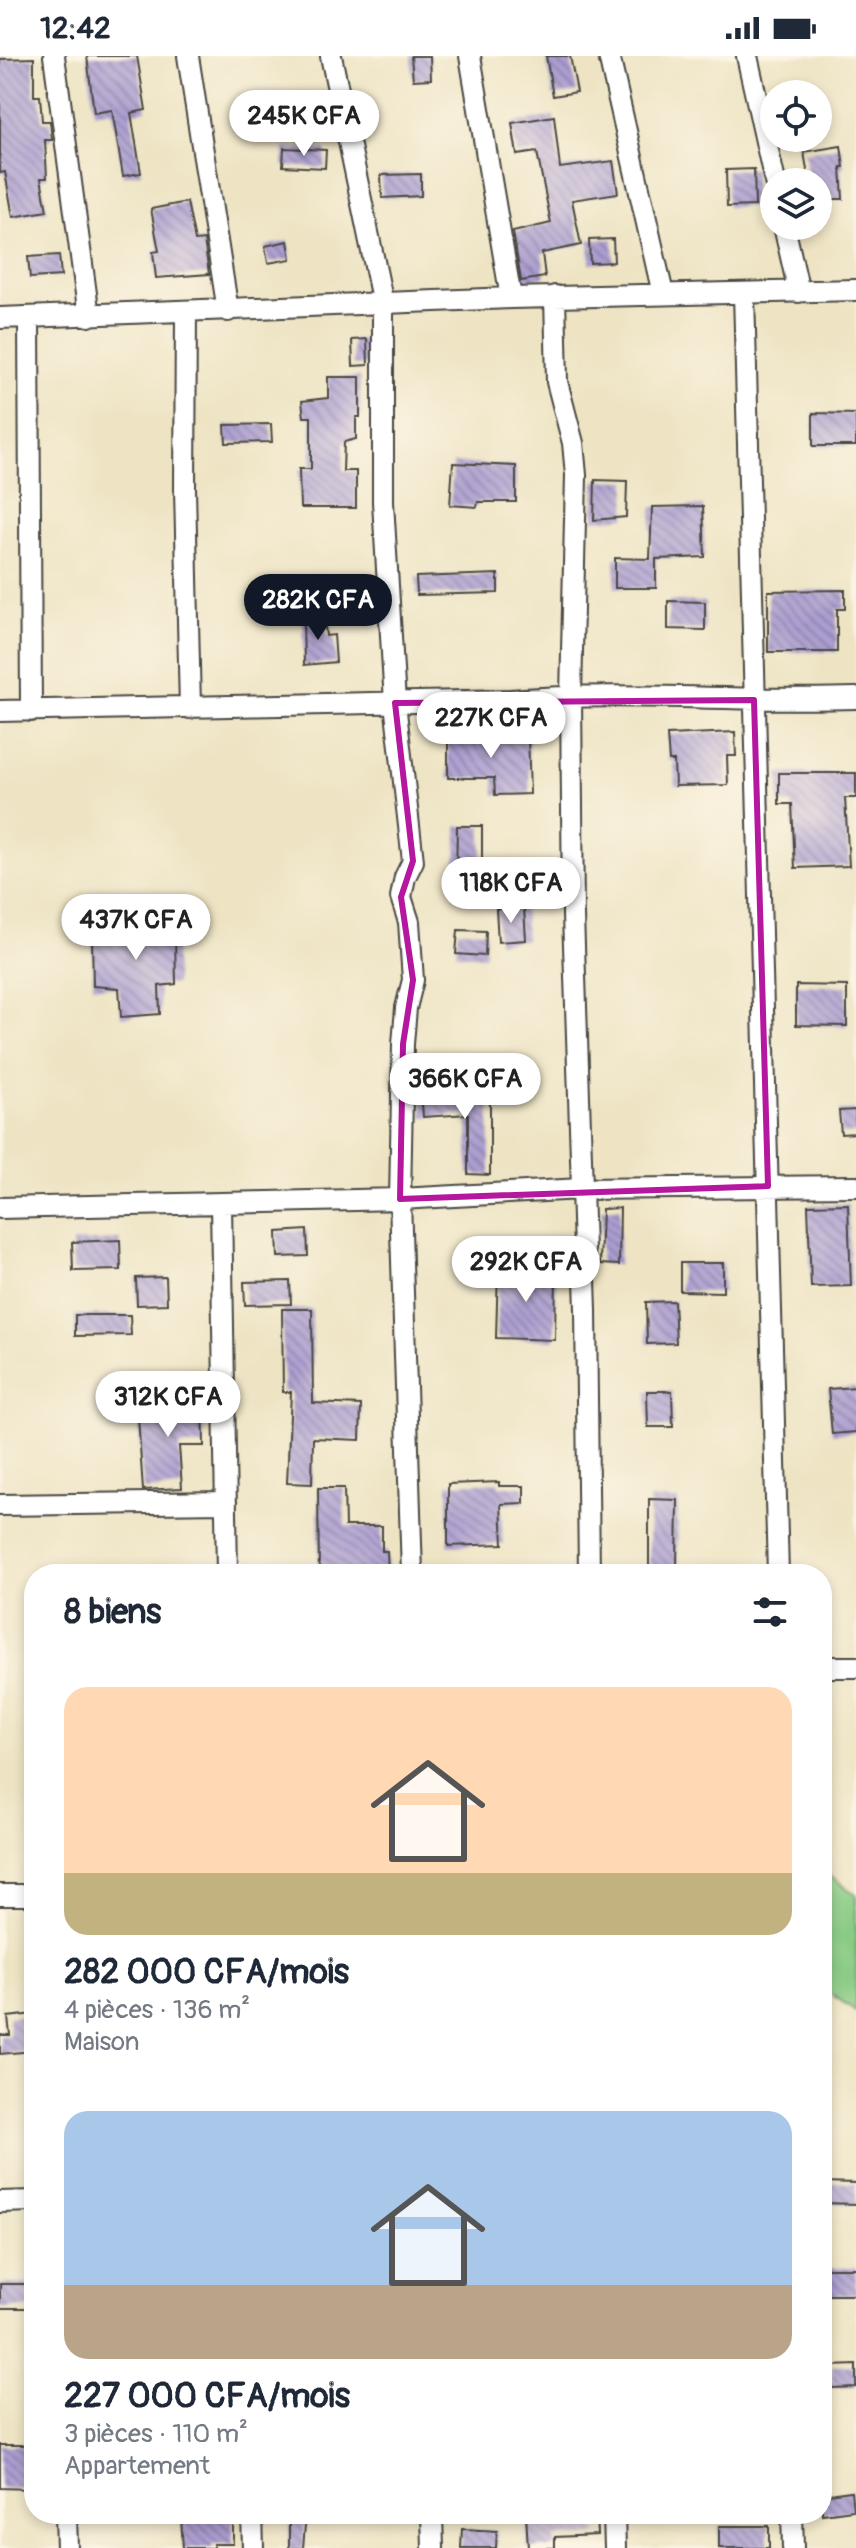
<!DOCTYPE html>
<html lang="fr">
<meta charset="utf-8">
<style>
:root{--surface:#fff;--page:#f6f6f7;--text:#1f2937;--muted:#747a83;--accent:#111827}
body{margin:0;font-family:Pangolin,sans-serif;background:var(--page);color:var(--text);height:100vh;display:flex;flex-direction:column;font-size:30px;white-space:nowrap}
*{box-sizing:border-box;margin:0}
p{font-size:26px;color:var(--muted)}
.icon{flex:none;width:44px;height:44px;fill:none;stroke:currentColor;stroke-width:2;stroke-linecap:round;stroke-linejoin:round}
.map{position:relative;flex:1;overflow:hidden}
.drawer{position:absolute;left:24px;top:1508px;width:808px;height:960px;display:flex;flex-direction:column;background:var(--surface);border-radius:32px;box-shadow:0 4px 12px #0003}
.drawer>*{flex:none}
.buttons{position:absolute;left:760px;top:24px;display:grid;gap:16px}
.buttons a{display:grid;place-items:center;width:72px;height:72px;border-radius:50%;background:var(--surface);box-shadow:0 4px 12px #0003;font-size:40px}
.price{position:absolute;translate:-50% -68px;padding:0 18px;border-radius:28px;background:#fff;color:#222;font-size:26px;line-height:52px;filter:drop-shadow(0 2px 4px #0008)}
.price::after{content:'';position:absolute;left:50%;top:48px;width:24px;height:18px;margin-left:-12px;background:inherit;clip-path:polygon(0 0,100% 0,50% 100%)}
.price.selected{background:var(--accent);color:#fff}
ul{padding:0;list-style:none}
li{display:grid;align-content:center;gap:16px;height:424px;padding:0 40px}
li span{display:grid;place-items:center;height:248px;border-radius:24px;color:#555}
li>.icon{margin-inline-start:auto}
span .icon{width:144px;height:144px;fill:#fffc;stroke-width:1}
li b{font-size:34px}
h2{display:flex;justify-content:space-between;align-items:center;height:96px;padding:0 40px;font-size:34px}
.status{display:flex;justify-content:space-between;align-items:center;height:56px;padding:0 40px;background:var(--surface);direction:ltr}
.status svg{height:22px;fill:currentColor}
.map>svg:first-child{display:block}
</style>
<div class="status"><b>12:42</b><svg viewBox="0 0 49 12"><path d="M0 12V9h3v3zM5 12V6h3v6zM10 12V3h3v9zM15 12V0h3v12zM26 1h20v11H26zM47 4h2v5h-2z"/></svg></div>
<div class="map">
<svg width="856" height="2492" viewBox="0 0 856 2492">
<defs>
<pattern id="building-back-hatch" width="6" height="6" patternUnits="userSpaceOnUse" patternTransform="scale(2)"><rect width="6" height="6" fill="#ab9dd0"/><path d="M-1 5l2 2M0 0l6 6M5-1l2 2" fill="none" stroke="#8b80a9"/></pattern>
</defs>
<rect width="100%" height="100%" fill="#fcf5e5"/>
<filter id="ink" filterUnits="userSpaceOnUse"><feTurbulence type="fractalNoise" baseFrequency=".0125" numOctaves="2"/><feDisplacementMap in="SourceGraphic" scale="16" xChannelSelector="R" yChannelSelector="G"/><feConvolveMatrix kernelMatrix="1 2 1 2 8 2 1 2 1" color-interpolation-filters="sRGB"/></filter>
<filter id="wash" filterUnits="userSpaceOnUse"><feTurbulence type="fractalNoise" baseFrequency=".006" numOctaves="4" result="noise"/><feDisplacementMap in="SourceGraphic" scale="32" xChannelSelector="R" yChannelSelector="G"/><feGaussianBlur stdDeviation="1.8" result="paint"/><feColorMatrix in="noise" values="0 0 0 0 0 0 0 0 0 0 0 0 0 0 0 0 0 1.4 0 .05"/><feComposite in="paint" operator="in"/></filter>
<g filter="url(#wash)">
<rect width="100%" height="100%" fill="#eee4c4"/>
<!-- grass -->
<path fill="#88cb84" stroke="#5a7b58" stroke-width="2" d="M822 1813 856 1839V1955L822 1932Z"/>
<g id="blocks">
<!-- building -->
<path fill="url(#building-back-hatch)" d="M87 0H137L146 54 131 57 141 117 123 120 112 54 94 57Z
M411 0H430L431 23 413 24Z
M546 0H570L577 36 553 40Z
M34 2V40H40L42 65H50L52 84H45L47 122H41L47 155 13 161 5 116 0 117V3Z
M554 60 560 112 613 105 618 137 572 144 581 189 542 197 545 221 521 225 513 176 551 167 537 96 517 99 512 67Z
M841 90 844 111H841L843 143H818V126H809L804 96Z
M284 92 326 94 325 112 283 110Z
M754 113 755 150 727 151 726 114Z
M421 118V140L382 142 381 119Z
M187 146 195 185 204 184 209 218 156 222 153 196 159 195 151 153Z
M613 183 614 206 590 207 589 184Z
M288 185 291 203 268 207 265 190Z
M59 199 61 220 30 222 28 201Z
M367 283 368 309 353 310 352 284Z
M328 321H360V361H356V383L344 386 343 415H356V452H300L299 413H311V361H304L302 345 328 342Z
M813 357 856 358V390H813Z
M271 368 272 386 226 387 225 369Z
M453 407 516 410V446H478L477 451 450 449Z
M595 424 627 425 626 461 594 464Z
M703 450 705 501 656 503V532H615V502L650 503 652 451Z
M498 518V537L417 539 416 521Z
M845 534V553H837V596H768V535Z
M668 545 705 546V574L668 573Z
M324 560 326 580 334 579 336 606 304 609 303 561Z
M448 674H480V681L528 679 530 738 495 739 494 722H448Z
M735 676 736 700H727L728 729 675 730 674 705H669L667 679Z
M779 717H856V742H845L849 810 795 812 792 748H779Z
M457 770H482V824H456Z
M158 852 159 880 175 879 176 928 159 930 160 958 121 961 119 932 93 930 92 882 121 880 123 853Z
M524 852 526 884 498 886 496 853Z
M458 874 486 875 485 900 456 898Z
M796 929 847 930V970L796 969Z
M458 1032V1034L490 1035V1119L468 1118V1058L423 1061 421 1034Z
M855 1054 856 1077 841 1078 839 1055Z
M848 1148 851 1230 811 1231 808 1149Z
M620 1152 619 1209 600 1208 602 1153Z
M307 1174 308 1200 278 1201 277 1176Z
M120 1184 121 1214 73 1215 72 1186Z
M680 1207H723V1236L680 1235Z
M498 1212H556L555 1284 496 1282Z
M166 1221 167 1248 137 1249 136 1222Z
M290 1225 291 1248 245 1249 244 1226Z
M674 1245 676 1287 647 1288 646 1246Z
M282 1253H312L313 1347 361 1349 360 1384 313 1382 312 1428 287 1427 291 1336H283Z
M75 1259H130L131 1279 75 1280Z
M856 1331V1376L832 1378 828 1333Z
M647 1335H672L673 1371H648Z
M203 1343 204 1390H179L182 1432 143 1434 137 1346Z
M499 1426V1430H524V1447L501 1448 503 1488 448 1490V1428Z
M318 1432H344L345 1470H382V1495H387L388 1518H319Z
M649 1443 678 1444 677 1512 649 1513Z
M34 1958V1995L0 1998V1979H10L8 1961Z
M822 2126 856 2127V2148L822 2147Z
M822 2212H856V2239H822Z
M0 2228H29L30 2252H0Z
M856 2309V2331L832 2332 831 2310Z
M0 2389H30V2433L0 2432Z
M851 2435 853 2454 822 2458V2439Z
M289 2458H306L303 2492H289Z
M526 2458H596L597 2479 555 2481V2492H528Z
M211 2460 233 2462V2488H213L214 2492H183L181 2462Z
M719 2470H769V2492H719Z
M462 2473 497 2475 496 2492H461Z"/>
</g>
</g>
<g filter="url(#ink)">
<use href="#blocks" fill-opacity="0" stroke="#484742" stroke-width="2"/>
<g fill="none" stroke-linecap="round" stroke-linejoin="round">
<!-- street casing -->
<g stroke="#484742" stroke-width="24">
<path id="street" d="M54 0 89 260
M188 0 228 255
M331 0 383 248V446L395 647 413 805 405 821 401 841 409 866 413 924 406 952 403 988 400 1143 412 1518
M470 0 511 242
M609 0 663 238
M747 0 775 126
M784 170 799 236
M744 237 778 1518
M555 240 557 326 573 387 576 419 571 640 573 859 586 1254 589 1518
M186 256 185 433 190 652
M0 262 511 242 856 234
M29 262 31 655
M0 655 511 644C626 635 741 646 856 642
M221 1147 227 1518
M0 1152 400 1143 581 1133 856 1130
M0 1449 226 1446
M822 1611H856
M0 1839H34
M0 2146 34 2145
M66 2458 67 2492
M252 2458 253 2492
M432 2458 433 2492
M614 2458 615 2492
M792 2458 793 2492"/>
</g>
<!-- street -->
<use href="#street" stroke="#fff" stroke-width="20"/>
</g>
</g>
<!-- marked area -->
<path fill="none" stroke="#b5179e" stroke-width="6" stroke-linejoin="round" d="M754 644 768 1130 400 1143 403 988 413 924 401 841 413 805 395 647Z"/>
</svg>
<div class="buttons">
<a><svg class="icon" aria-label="locate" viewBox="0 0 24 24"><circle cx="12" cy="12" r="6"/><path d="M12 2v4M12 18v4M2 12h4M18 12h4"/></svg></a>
<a><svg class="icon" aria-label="layers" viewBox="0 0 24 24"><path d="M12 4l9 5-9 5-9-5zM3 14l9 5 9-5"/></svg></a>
</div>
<b class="price" style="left:304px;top:102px">245K CFA</b>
<b class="price selected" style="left:318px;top:586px">282K CFA</b>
<b class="price" style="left:491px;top:704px">227K CFA</b>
<b class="price" style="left:511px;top:869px">118K CFA</b>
<b class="price" style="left:136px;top:906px">437K CFA</b>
<b class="price" style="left:465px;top:1065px">366K CFA</b>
<b class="price" style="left:526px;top:1248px">292K CFA</b>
<b class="price" style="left:168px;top:1383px">312K CFA</b>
<section class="drawer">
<h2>8 biens<svg class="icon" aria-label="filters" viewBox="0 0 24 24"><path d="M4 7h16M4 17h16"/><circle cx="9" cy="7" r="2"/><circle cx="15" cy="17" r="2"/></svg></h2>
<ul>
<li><span style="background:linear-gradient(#ffd9b3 75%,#c2b280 0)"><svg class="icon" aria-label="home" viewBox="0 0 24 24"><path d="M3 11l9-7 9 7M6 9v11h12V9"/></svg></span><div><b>282 000 CFA/mois</b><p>4 pièces · 136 m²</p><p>Maison</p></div></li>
<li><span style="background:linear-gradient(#a9c7e8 70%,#b9a48a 0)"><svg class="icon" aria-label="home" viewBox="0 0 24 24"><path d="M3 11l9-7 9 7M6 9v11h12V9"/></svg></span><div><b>227 000 CFA/mois</b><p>3 pièces · 110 m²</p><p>Appartement</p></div></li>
</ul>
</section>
</div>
